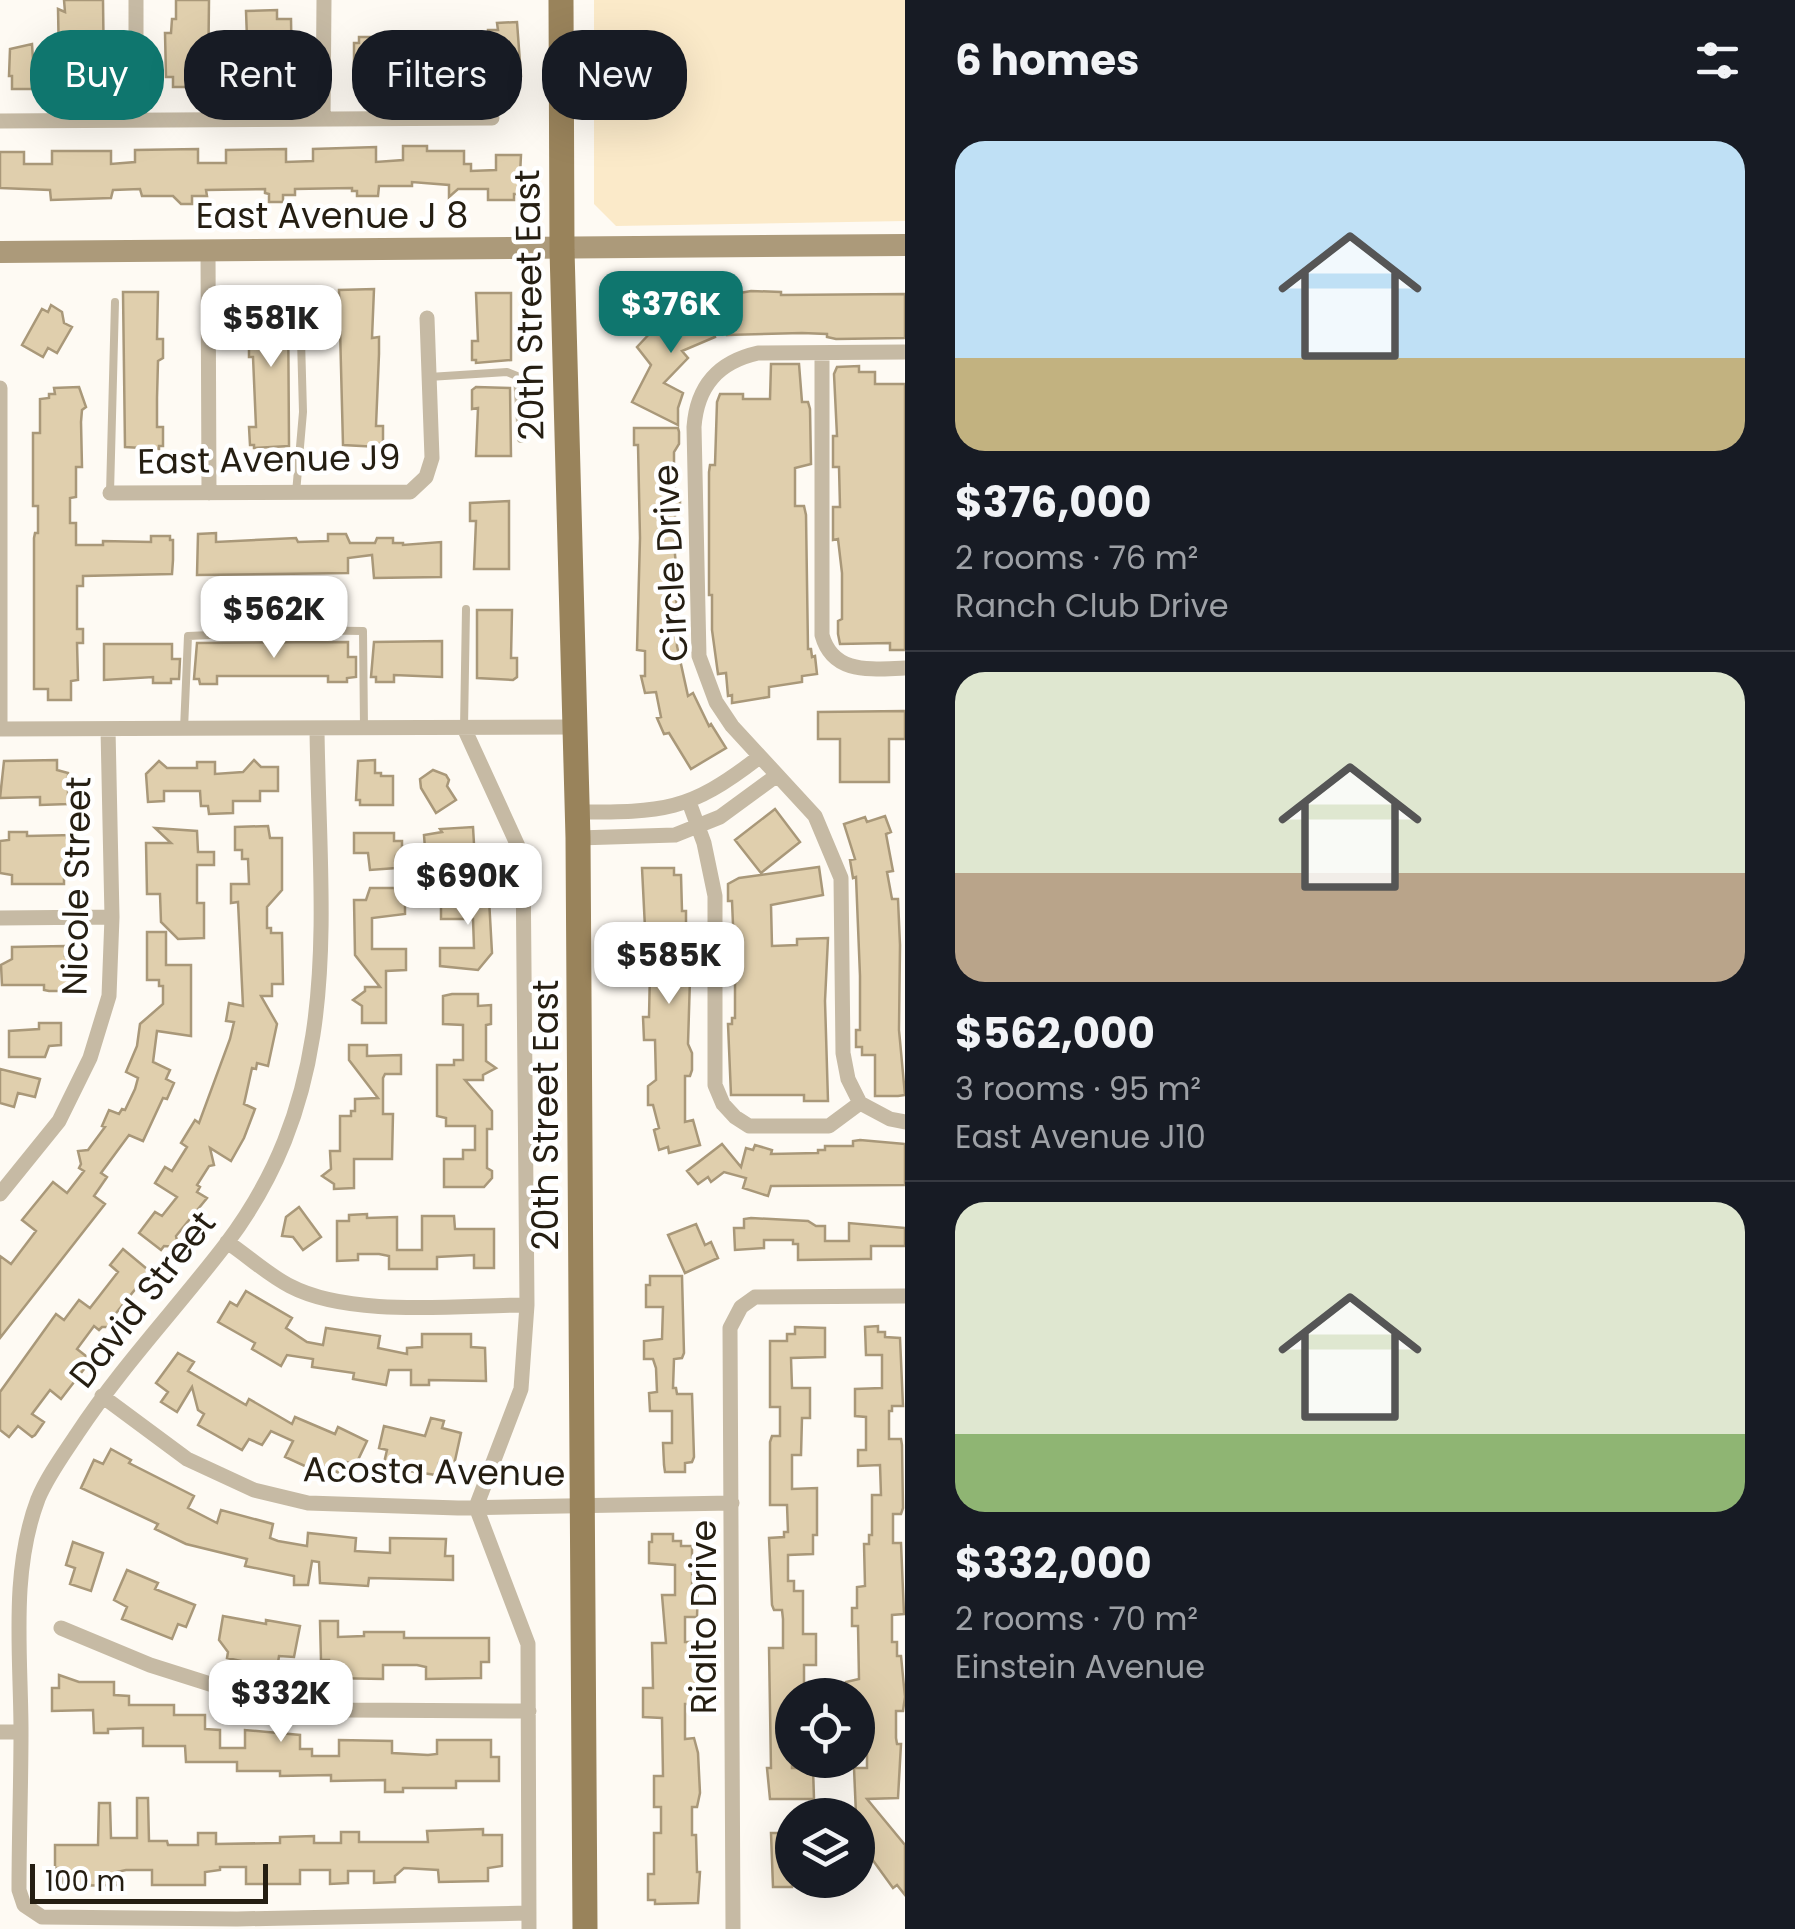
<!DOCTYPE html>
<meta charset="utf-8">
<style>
:root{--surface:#171b24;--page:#242831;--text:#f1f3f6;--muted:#9ea1a6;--line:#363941;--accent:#0f766e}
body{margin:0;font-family:Poppins,sans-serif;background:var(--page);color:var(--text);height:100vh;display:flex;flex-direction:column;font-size:38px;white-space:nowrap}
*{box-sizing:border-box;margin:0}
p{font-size:32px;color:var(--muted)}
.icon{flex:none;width:55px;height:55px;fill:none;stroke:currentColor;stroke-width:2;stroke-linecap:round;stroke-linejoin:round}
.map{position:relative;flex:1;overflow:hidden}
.side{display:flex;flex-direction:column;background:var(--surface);width:890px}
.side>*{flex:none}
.top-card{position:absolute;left:30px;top:30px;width:725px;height:90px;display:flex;gap:20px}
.buttons{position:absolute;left:775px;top:1678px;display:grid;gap:20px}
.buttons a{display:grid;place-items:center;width:100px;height:100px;border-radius:50%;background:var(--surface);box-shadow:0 10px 40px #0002;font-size:50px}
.scale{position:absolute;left:30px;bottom:25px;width:238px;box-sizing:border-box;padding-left:10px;border:5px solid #251e12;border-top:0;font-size:28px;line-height:35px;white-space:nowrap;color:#251e12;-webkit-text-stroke:8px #fff;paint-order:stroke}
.price{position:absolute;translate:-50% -85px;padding:0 22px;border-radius:20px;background:#fff;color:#222;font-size:32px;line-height:65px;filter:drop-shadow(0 2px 5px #0008)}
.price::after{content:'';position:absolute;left:50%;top:60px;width:30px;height:22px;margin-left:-15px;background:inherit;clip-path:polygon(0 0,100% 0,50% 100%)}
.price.selected{background:var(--accent);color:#fff}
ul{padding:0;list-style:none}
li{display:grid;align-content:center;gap:20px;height:530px;padding:0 50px}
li+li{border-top:2px solid var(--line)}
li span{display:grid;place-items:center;height:310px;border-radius:30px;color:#555}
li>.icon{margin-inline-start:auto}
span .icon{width:180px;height:180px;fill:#fffc;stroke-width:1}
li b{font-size:42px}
h2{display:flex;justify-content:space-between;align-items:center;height:120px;padding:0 50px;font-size:42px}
.pill{padding:0 35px;border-radius:40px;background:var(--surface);box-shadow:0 10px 40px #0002;font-size:35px;line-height:90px}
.pill.selected{background:var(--accent);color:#fff}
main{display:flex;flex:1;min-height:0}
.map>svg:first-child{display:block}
</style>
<main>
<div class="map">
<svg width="905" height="1929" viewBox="0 0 905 1929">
<rect width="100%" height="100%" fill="#fefaf3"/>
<!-- green -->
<path fill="#fbeac9" d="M594 0H905V221L616 226 594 204Z"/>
<!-- building -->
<path fill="#e0cfad" stroke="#a99879" stroke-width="2.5" d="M64 0H103L104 80H89V89H12V76H9L10 49 32 44 33 60H59L58 9 65 12Z
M176 0H209L208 87H173V77H166L165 33H171L172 19H176Z
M277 10V19H291L292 80H279V87H261L253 84 252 38H247L246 11Z
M517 22 521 76H497V61H471V68H465V82H426V86L354 87V43H359V37H381V45L412 46V50H440V46H450V43H488V30H498L497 23Z
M403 146H427V151H464V164H471V171L496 170V155H521L519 194H514V200H488V189H458L449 197V185L412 182V186H379L378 196H357V191H352V188L295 189V195H283V202H269V194L265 193V189L206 190 207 196H192V204H181L173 196H142L140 189 113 190 111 198 51 200 50 190 0 188V152H24V164H52V151H111V164L135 162V150L198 149V163H226V150L286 149V162L313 161V149L376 147V162L403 160Z
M374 289 372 338 379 337V354L376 426H383V444H379V447L343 445 339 290Z
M253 291H288L289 446 254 448V445H250L249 427H256L253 357H249V339H256Z
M751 291 781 292V295L905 294V338L836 339 827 337V334L802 333 727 335 723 296Z
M123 292H158L157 339H163V358L158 361 157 398V427H163V446H159V449L125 447Z
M476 293H511V360L476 363V360H472V341H478Z
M701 296 715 337 682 351 688 358 664 383 683 393 678 408V425L632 402 651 365 637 347 653 330 656 333 675 316 670 303Z
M51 305 62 312 64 323 72 327 57 353 48 348 43 357 22 345 42 309 48 312Z
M771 364H799L802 402H808L810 409 811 464 795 468V506H804L806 515 808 649H811L812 657 815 656 817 674 802 676V682L769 687V697L732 703V695L728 696 726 673 718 674 712 630V595H709V472L710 465H715L717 402 720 394H743V399H770Z
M859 366V372H875V384H905V650H890V643L840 644 838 634V621L842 619V573L838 539 833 540V507H840L839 467H833V436H837L834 374 837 367Z
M79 387 86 407 82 410 81 422 82 467H76V497L70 498V523H76V545H103V541L151 542V536H170V540H173V560L172 574 83 576V586H77V629H83V643H77L78 680 71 681V700H48V689H34V538L35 533H38V506H33V433H40V399L49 398V394H55L54 388Z
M476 387 510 388 511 456H476L478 408 472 409V390Z
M634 428H678L679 432V444L674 452V487L680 494V512H675V555L676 564H681L682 580H676L677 646 688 696 693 693 709 726 711 724 726 748 691 769 669 733 664 734 657 718 661 717 656 692 645 693 641 676H645V651L637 650 640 538 638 445H634Z
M509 501V569H474L476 521H470V503Z
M216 533V542L296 538 298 542 328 541V534H346L350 543H375L377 538H393V543H403V545L441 542V577L374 578 372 555 348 558V573L197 575 198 534Z
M477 610H512L511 658H517V677L513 680 477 678Z
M442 641V677L394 675V682H376V677H371L374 642Z
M348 642V657H356V677L347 678V682H328V676H217V684H200L199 679H194L197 643Z
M104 644H172V659H180L179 679H171V683H153V677L104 680Z
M905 711V739H889V782H840V739H818V712Z
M57 760V770L68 773V804L40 805V797L0 798 4 761Z
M254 760 261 767H278V791H260V801H233V813L209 814 208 806H201L200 791H164V801L148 802 146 774 159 761 167 768H197V762H215V774L243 772Z
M375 760V773H381V776H393V805H360V800H356L358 761Z
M433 770 446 775 449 780 447 786 456 800 436 813 421 788 420 779Z
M775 809 800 842 761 873 735 840Z
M885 816 891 832 886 834 893 871 887 872 892 899H898L900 945 899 1030 905 1095 898 1096H875V1055H862V1047H856V1030H860V976L856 877 853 878 850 860 855 859 844 824 865 817 867 822Z
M268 826 270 838H282V890L267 907V928H271V933H282L283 984H272V996H261L277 1024 268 1066 257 1063 256 1069 252 1068 244 1104 255 1109 244 1138 231 1161 210 1148 214 1165 209 1166 197 1185 200 1187 197 1192 207 1198 176 1236 178 1247 164 1246 161 1250 139 1233 155 1212 162 1216 177 1197 155 1183 165 1167 172 1171 187 1147 181 1143 195 1120 199 1123 230 1039 234 1022 226 1021 229 1003 243 1006 238 902 231 903V884H249L248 859H242V850H235V827Z
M473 827 474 844 463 845V851H459L460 863H426L424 835 442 832 440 829Z
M155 828 197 831 198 852H214V865H197V903H204V938L178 939 161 922 160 894H147L146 843H171Z
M9 832H27V836L74 835 75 867H69V872H64V884H12V875L0 873V841L9 840Z
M354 833H394V841H402V856H396V868L370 870 368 853H354Z
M819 867 823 895 771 905 772 946 797 945V939L828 938 825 1001 828 1101H804V1095H731L728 1024H732V1018H735V972L732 901H728V884L739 878Z
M642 868H674V875H681L682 911H686V946H691L688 1044 692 1053V1070L690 1076H685V1122L693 1120 700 1145 669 1153 668 1147 659 1150 654 1130 659 1128 653 1105H648V1086L656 1080 655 1040H644L643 1017H649L650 970 649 928H645Z
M449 887H476V899H489L492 953 478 970 440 966V948H474L473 919H441V899L449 898Z
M370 888H398L399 897H405V914L372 918V949H406V970L386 971V1023H362V1006L353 1000 365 991V987H380L355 955 354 900H366Z
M147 932H166V965H191V1036L157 1031 153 1062 170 1070 166 1079 174 1083 167 1099 163 1098 143 1141 129 1135 101 1173 107 1177 94 1196 105 1204 0 1338V1256L11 1264 36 1231 22 1220 53 1182 67 1193 84 1171 79 1168 81 1164 78 1151 88 1150 105 1127 102 1126 109 1110 119 1114 122 1109 125 1110 135 1089 138 1078 126 1072 137 1046 140 1024 163 1004V986H159V980H147Z
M65 946V956L76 959V991H49L44 990V985H2L1 965 12 959V947Z
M452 994H478V1006L491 1005V1024L486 1025V1061L496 1068 483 1075V1080H465L492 1111V1129H487V1168L492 1171V1178L484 1187H444V1159H463V1150H475V1126H446V1118L437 1116V1065H454V1060H463V1025L443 1024V996Z
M39 1023H61V1045L49 1046 45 1057H9V1031L39 1029Z
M349 1045H367V1056L401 1055V1074H385L383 1078V1114H393L392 1159H354V1188L334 1189V1184L322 1176 331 1169 330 1151H340V1116H351V1111H355V1099L378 1098 349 1060Z
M0 1069 40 1079 35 1097 18 1093 14 1107 0 1103Z
M860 1140 905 1144V1185L771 1186 768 1196 743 1188 746 1178 724 1172 711 1182 708 1177 698 1184 687 1171 722 1144 741 1167 746 1148 753 1150 755 1145 772 1150 771 1154 818 1153V1150H825V1146H853V1141Z
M299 1207 321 1237 303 1250 293 1237 282 1236 286 1217Z
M367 1214V1218L397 1217V1250H422V1216H454L455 1229H494V1268H474V1255L437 1257V1269H389V1256L379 1254H358V1260L337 1261V1221H349V1215Z
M751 1218 808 1221 816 1226H825V1241H849V1223L905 1228V1246H871V1259H866L798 1260V1244H793V1240H764V1248L735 1250 734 1228H744V1219Z
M696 1224 705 1245 711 1242 718 1258 685 1273 668 1235Z
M123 1249 153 1274 141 1290 137 1287 113 1317 117 1327H102L99 1330 94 1326 77 1349 91 1360 61 1399 50 1390 32 1414 44 1422 35 1435 32 1437 18 1426 9 1437 0 1430V1392L56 1314 64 1320 79 1300 90 1308 118 1272 110 1265Z
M650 1276H682L684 1353 682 1358 674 1359 673 1388H676L677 1394H692L694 1457 692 1462 685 1463V1472H665L664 1465 663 1443H672V1411H650L649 1393 657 1392 656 1368 653 1359H644V1341L662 1339 663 1307H646V1285H650Z
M246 1291 292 1318 286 1328 307 1342 323 1345 326 1328 380 1336 378 1348 407 1354V1348L422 1347V1334H471V1347L485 1348 486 1381 429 1380V1385H411V1370H389L386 1385 353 1379 354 1373 312 1367 313 1359 287 1355 281 1366 252 1349 255 1343 218 1322 230 1302 237 1306Z
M878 1326V1332H885V1337L900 1338 903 1406H892V1411H889V1439H901L902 1445 903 1508 901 1514H893V1543H901L904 1614 892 1615V1642H897V1656H901L905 1697 903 1711H896V1738L897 1744H901L898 1798 867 1799 905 1845V1895L897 1885 893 1888 872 1859 868 1861 864 1856 858 1861 854 1768H867V1711H859L858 1695H846V1682L859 1679 858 1626H852V1608H857V1587L865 1586 864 1544H869V1535H872V1495H881L880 1465 858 1466V1450H866V1417L855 1416V1389L882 1388V1355H866L865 1327Z
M795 1327 825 1328V1357L791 1358 792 1388H810V1418H802L801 1455H792V1489L817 1488V1535H813V1554L788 1555V1581H794V1591H803V1634H816V1665H804V1695H792V1768H813L814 1799H770L767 1768H771L769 1648H783V1619L782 1610H774L772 1605 769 1538 784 1537V1532H788L787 1505H770V1442L772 1436H780V1407H770V1341H787V1334H795Z
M178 1353 194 1362 188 1371 246 1405 249 1399 292 1424 295 1417 335 1434 338 1427 367 1441 356 1464 345 1462 339 1473 310 1460 307 1467 285 1457 293 1441 271 1431 262 1445 249 1439 242 1450 198 1425 204 1414 198 1410 192 1387 177 1412 161 1402 168 1392 156 1383Z
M431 1418 444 1421 442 1428 461 1433 454 1465 439 1463 436 1475 383 1467 387 1450 379 1448 384 1426 425 1436Z
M111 1449 131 1460 129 1463 194 1496 188 1508 217 1523 221 1510 273 1524 270 1538 278 1541 307 1546 308 1533 356 1538 355 1551 390 1553V1538L446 1539 445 1556H453V1580L369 1578 368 1586 320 1583 319 1562 312 1561 308 1585H294V1576L245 1566 247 1559 186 1544 155 1529 158 1524 81 1488 94 1460 103 1464Z
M652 1534H673V1541H681V1546H692V1587H698L697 1617H685V1642H696L699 1680V1704H685V1739L694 1738 698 1753 700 1793 697 1807H692V1835H696L697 1872H700L698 1903 655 1904V1900H648V1874H654V1833H661V1807H654V1776H663L662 1718 643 1717V1688H653L652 1643H666L662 1595H675V1565L649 1563V1542H652Z
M73 1542 103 1553 91 1591 70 1584 75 1568 66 1565Z
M127 1570 158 1583 155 1589 195 1605 186 1627 178 1624 172 1639 122 1619 127 1607 114 1600Z
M223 1616 266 1624V1620L300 1626 294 1657 279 1656 277 1669 227 1658 228 1652 219 1640Z
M320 1621H338V1637L364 1636V1632H404V1638H489V1662H481V1678L426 1679V1667L417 1665H383V1679L329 1678V1660H321Z
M59 1675 79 1682H114V1695L129 1696V1705H174V1715H205V1729L220 1730V1748H245V1730L300 1735V1749H312V1756H339V1740L392 1741V1753L428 1755 437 1754V1740H491V1757H499V1781H456V1788H403V1792H385V1780L331 1781V1775L280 1776V1771H237V1762H186L185 1746H143V1728L108 1729V1733H94L93 1710 52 1711V1688H59Z
M137 1798H148L149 1841H167L168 1845H198V1833H216V1844L280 1843V1837L314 1836V1843H341V1832H359V1842H428L427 1831 483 1829V1835H502V1866L488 1868V1881L439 1882 438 1870 404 1868 395 1876V1882L374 1883V1871H348V1883L330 1884V1870H300V1884H246V1867H220V1870L205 1872V1885H152V1870H126L117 1872 118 1885 63 1886V1868H55V1845H98L99 1803H110L111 1838H137Z
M771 1833H792V1887H773Z"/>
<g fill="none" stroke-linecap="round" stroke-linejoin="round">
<!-- lane -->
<path stroke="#c6baa4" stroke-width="8" d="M429 377 507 372 517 376 521 439
M110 493 115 302
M296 493 303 412 300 303
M289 630 363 631 364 728
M464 728 466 609
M184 729 188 636 256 633"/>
<!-- street -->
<path stroke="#c6baa4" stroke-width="15" d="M136 119V0
M323 119 324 0
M0 121 492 118
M208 250 209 493
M822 353V635C833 675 871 669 905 668
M0 388V729
M110 493 410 492 426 477 432 458 427 318
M317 728C319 916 347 1084 226 1244 177 1308 121 1367 77 1434 63 1455 47 1477 38 1499 10 1573 21 1655 21 1732 21 1784 19 1837 19 1890L24 1905 42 1917 237 1919 529 1913
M464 728 523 857 527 1305 521 1389 476 1507 528 1644 529 1929
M0 729 575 727
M689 802 704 843 715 896V1085L723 1104 735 1117 749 1126H829L860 1103 890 1119 905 1122
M577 812C664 812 688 812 758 758
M578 838 675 835 720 817 776 776
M0 918 112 917
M860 1103 848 1079 843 1053 841 878 815 816 732 726 716 702 699 656 694 427C697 386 718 362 758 353L905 352
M0 1194 59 1121 90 1058 109 996 112 917 108 729
M227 1242C248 1256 268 1275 290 1286 351 1318 459 1305 527 1305
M102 1396 187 1459 254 1490 308 1503 458 1508 732 1503
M61 1628 150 1665 251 1697 349 1710 529 1711
M0 1732H21
M733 1929 730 1328 741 1307 755 1297 905 1296"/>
<!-- secondary -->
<path stroke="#ac9a7a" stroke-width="22" d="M0 252 905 245"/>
<!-- primary -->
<path stroke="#99835b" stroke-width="25" d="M561 0 562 250 578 838 585 1929"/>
</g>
<g text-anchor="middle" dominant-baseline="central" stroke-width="9" stroke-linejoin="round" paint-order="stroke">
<!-- street labels -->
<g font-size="35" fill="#251e12" stroke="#fff">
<text x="332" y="215">East Avenue J 8</text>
<text transform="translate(529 305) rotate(-91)">20th Street East</text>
<text transform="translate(269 459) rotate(-1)">East Avenue J9</text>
<text transform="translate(670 563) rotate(-93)">Circle Drive</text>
<text transform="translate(76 886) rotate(-89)">Nicole Street</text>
<text transform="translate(545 1115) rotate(-90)">20th Street East</text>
<text transform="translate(142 1299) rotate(-52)">David Street</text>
<text transform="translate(434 1471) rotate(1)">Acosta Avenue</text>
<text transform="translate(703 1617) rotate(-90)">Rialto Drive</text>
</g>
</g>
</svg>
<div class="buttons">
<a><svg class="icon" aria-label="locate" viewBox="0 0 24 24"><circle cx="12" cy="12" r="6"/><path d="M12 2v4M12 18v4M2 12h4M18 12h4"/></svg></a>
<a><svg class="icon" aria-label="layers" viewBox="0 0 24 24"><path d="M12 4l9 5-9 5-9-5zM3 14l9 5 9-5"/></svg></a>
</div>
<div class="scale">100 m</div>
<b class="price selected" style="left:671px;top:356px">$376K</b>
<b class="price" style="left:271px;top:370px">$581K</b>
<b class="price" style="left:274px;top:661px">$562K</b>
<b class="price" style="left:468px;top:928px">$690K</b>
<b class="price" style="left:669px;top:1007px">$585K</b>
<b class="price" style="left:281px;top:1745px">$332K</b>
<div class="top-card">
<a class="pill selected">Buy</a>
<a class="pill">Rent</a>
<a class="pill">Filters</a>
<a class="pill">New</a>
</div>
</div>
<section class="side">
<h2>6 homes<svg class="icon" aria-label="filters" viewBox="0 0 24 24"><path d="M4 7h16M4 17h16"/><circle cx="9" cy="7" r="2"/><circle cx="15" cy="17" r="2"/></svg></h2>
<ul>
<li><span style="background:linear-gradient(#bfe0f5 70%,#c2b280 0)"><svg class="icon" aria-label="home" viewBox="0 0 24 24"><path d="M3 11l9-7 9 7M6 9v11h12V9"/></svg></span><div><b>$376,000</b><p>2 rooms · 76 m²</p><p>Ranch Club Drive</p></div></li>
<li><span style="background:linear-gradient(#dfe7d0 65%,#b9a48a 0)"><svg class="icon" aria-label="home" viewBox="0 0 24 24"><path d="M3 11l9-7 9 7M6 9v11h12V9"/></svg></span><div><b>$562,000</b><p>3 rooms · 95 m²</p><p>East Avenue J10</p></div></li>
<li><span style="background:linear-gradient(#dfe7d0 75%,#8fb573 0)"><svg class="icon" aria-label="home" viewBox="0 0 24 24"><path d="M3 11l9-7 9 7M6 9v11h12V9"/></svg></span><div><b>$332,000</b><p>2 rooms · 70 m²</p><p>Einstein Avenue</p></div></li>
</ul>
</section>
</main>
